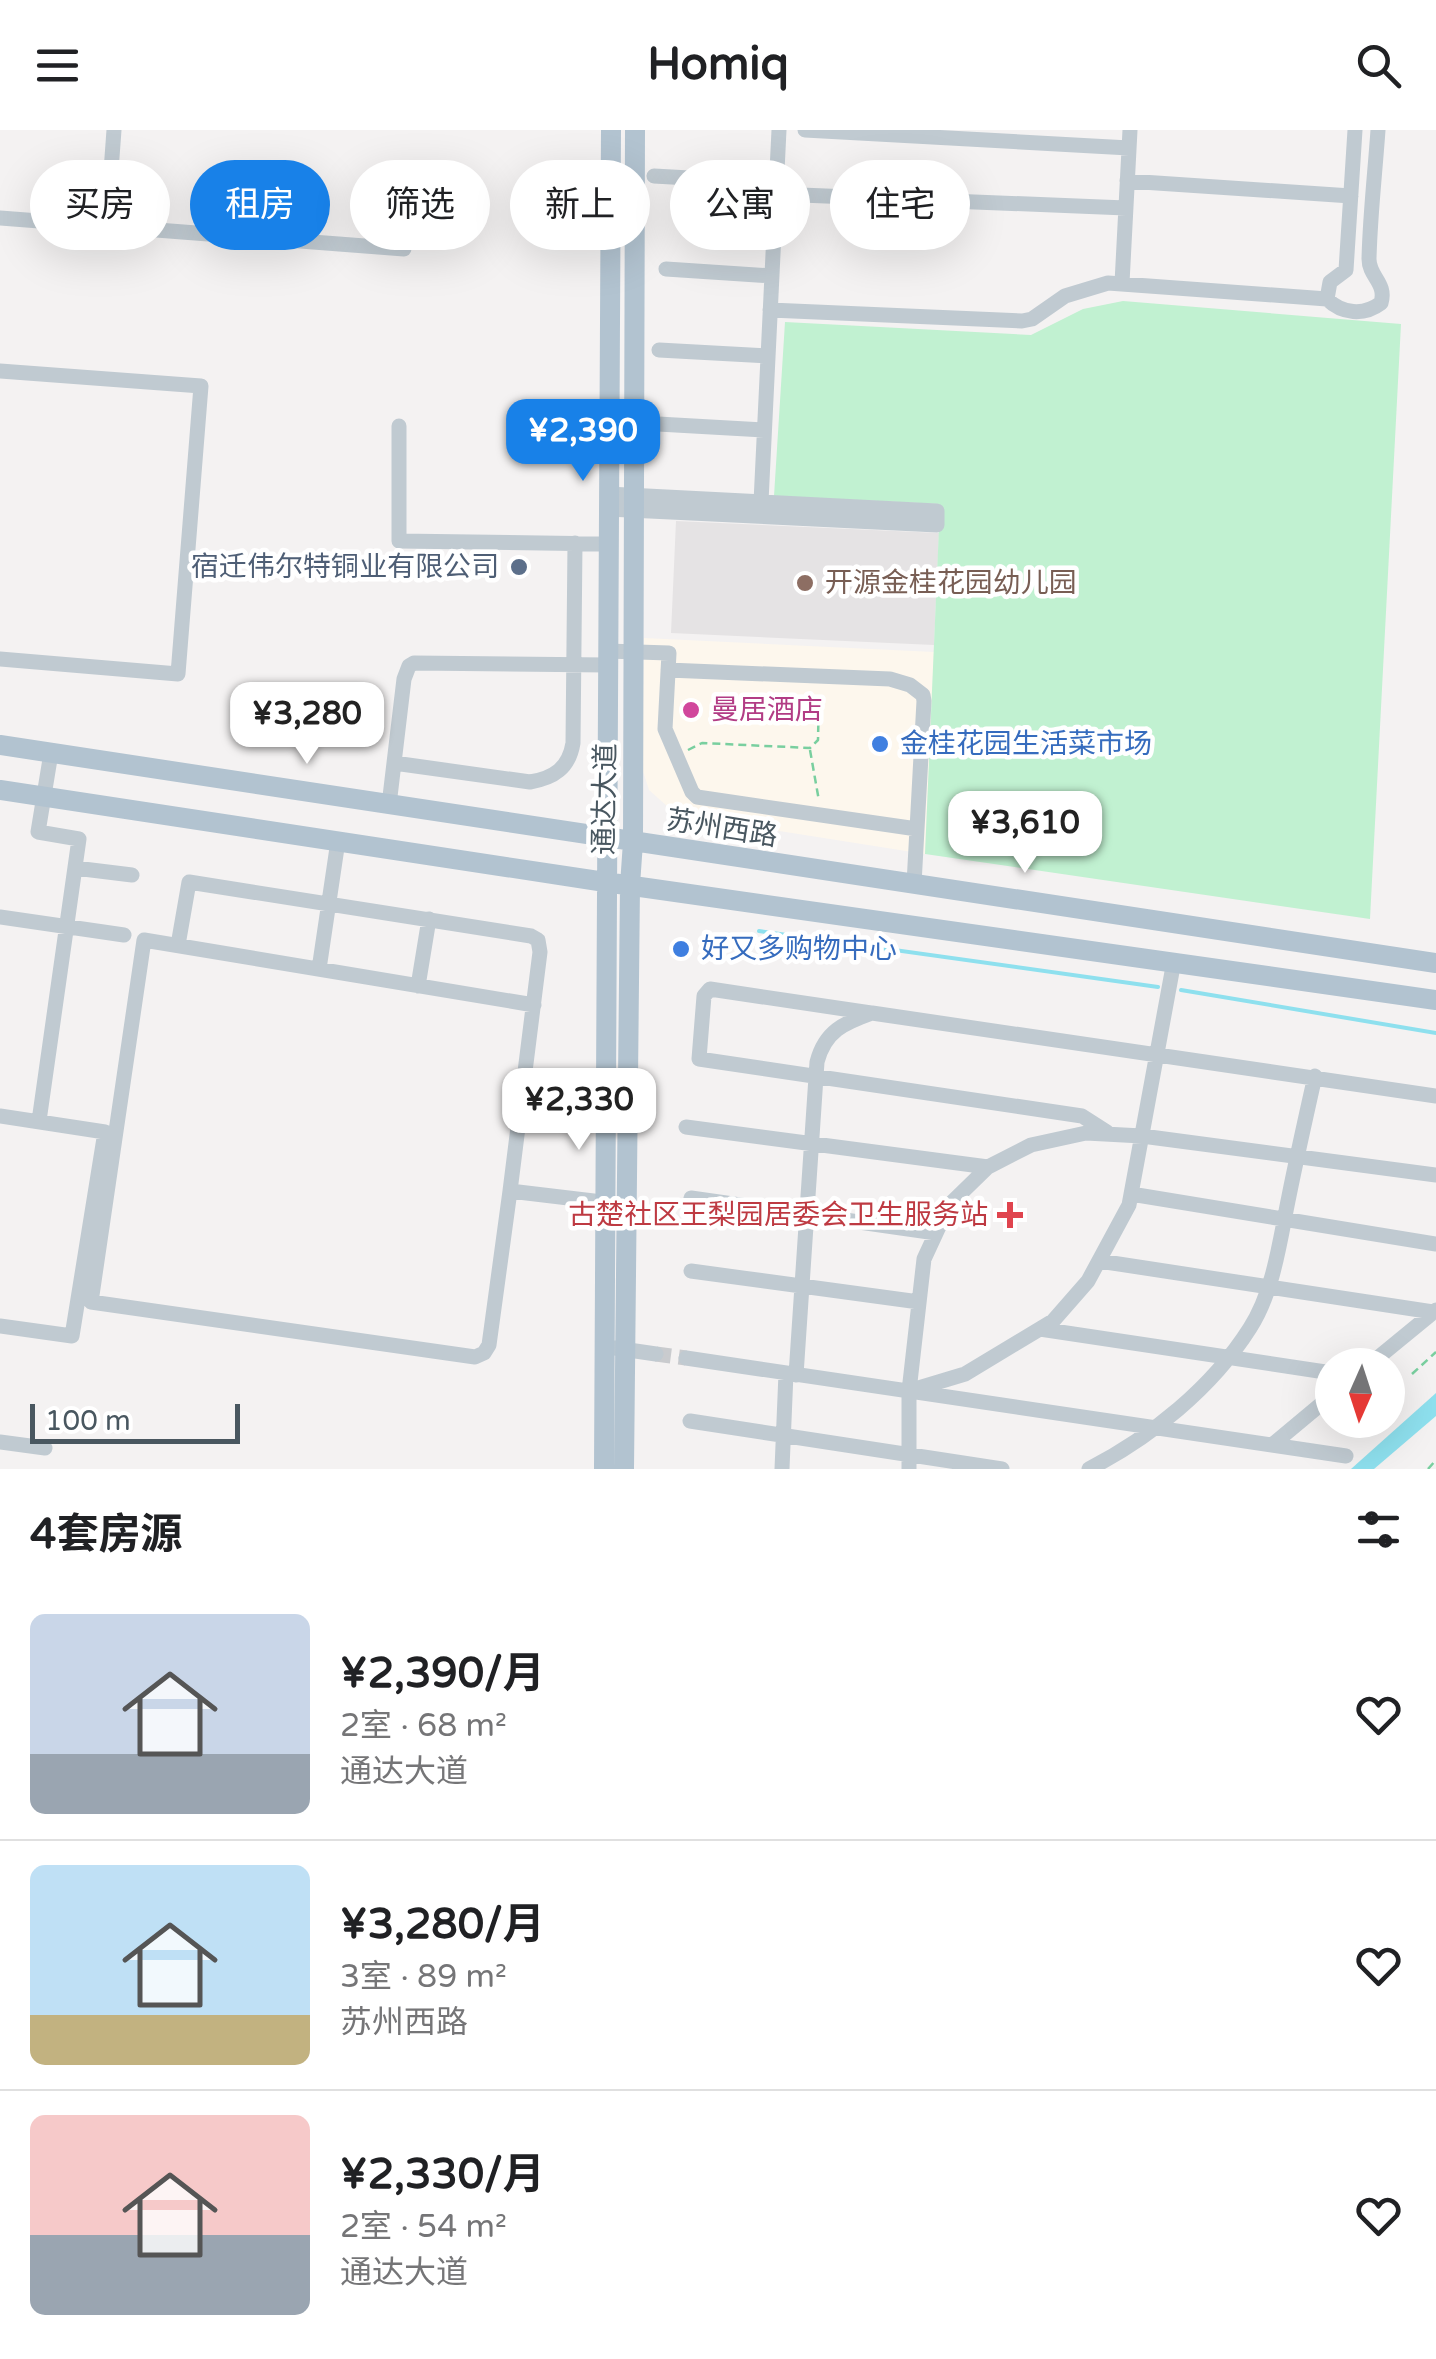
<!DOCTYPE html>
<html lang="zh">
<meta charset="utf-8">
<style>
:root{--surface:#fff;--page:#f6f6f6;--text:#202124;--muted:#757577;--line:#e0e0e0;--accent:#1881e8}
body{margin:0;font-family:"Varela Round","Noto Sans SC",sans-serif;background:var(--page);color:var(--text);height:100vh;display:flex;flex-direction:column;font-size:38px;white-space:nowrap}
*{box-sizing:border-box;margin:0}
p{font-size:32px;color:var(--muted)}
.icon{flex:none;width:55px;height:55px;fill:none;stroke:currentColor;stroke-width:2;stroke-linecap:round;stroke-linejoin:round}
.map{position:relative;height:1339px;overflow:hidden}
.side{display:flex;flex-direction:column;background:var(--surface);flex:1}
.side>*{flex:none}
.banner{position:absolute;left:30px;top:30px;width:1378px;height:90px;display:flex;gap:20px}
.needle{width:65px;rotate:183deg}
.tools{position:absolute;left:1315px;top:1218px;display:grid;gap:20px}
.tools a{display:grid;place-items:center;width:90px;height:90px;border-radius:50%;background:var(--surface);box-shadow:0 10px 40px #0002;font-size:50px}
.scale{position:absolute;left:30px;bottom:25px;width:210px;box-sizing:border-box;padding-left:10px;border:5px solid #495760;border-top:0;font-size:28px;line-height:35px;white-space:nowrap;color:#495760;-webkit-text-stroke:8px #fff;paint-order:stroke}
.price{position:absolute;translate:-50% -85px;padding:0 22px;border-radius:20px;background:#fff;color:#222;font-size:32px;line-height:65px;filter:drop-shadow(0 2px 5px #0008)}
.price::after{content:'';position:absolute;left:50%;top:60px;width:30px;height:22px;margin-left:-15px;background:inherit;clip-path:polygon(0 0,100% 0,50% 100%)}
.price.selected{background:var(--accent);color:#fff}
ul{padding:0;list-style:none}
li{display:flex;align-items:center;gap:30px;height:250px;padding:0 30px}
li+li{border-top:2px solid var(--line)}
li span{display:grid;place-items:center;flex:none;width:280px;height:200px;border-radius:15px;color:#555}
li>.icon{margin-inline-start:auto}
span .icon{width:120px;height:120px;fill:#fffc;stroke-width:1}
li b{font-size:42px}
h2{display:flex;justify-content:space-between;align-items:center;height:120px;padding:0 30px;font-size:42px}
.pill{padding:0 35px;border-radius:45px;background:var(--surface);box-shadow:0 10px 40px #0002;font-size:35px;line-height:90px}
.pill.selected{background:var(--accent);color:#fff}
header{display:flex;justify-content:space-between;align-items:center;height:130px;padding:0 30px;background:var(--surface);font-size:45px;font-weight:700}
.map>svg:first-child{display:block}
</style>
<header><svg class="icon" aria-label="menu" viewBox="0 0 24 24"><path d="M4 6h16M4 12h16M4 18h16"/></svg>Homiq<svg class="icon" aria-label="search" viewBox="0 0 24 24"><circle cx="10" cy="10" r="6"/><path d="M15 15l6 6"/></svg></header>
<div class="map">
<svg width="1436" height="1339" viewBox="0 0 1436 1339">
<rect width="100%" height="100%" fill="#f4f2f2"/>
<!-- commercial -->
<path fill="#fdf7ed" d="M644 508 934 522 925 724 677 685 649 660 642 638Z"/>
<!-- education -->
<path fill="#e5e3e4" d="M676 391 939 403 934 515 671 503Z"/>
<!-- green -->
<path fill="#c1f1d1" d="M1123 171 1401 194 1370 789 925 724 940 374 774 366 785 192 1031 205 1083 179Z"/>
<!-- water -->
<path fill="#8ee0ee" d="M1436 1263V1286L1374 1339H1351Z"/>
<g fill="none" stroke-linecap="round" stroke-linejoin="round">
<!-- stream -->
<path stroke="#8ee0ee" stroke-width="4" d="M759 801 1158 857
M1181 860 1436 903"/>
<!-- minor-tunnel -->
<path stroke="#c9cbce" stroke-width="15" stroke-dasharray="15 8" stroke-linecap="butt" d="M656 1224 686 1228"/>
<!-- path -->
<path stroke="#79cf9f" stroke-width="2.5" stroke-dasharray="8 5" stroke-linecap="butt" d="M688 620 702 613 810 618 818 610 819 563
M810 620 819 671
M1412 1244 1436 1222
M1428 1339 1436 1330"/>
<!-- minor -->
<path stroke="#c0cad1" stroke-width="15" d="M805 0 1129 18
M1355 0 1346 140 1330 152 1327 169C1342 184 1364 186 1381 173 1387 153 1369 147 1369 129 1370 86 1375 43 1378 0
M654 46 776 53
M1127 51 1351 66
M776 64 1126 78
M0 88 404 119
M107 96 114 0
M666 139 772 146
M1122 153 1130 0
M770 180 1022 191 1032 189 1065 166 1108 153 1327 169
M659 220 768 226
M0 241 201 256 178 544 0 529
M658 294 764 300
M399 296V411L608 414
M761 372 779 0
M608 379 937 395V381L608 364
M607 521 669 523 665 599 692 662 697 667 917 699
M668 540 890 549 910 555 923 565 924 571 914 754
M394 633 530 652C554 648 569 638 573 613L575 413
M389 675 404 549 409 536 414 533 607 535
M75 738 132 745
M0 787 124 805
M178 815 189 752 531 806 538 810 540 822 510 1061 627 1075
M319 839 338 711
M418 856 429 789
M871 883 710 859 704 866 699 929 1082 986 1107 1002
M0 986 105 1002 72 1206 0 1196
M39 991 79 709 38 702 51 623
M686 997 988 1037
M510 1061 489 1215 484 1223 475 1227 91 1172 144 810 534 875
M1131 1064 1436 1114
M691 1068 936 1103
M1099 1131 1433 1182
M691 1141 919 1172
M1040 1199 1332 1243
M615 1218 656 1224
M686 1228 1272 1315 1332 1265
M1369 1235 1436 1180
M796 1245 817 932C825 901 844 893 872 883L1436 966
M912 1260 965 1244 1053 1191 1088 1151 1129 1075 1174 831
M690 1291 1002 1339
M0 1312 45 1318
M1272 1315 1346 1326
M782 1339 786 1243
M909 1339V1261L924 1129 949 1075 988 1037 1031 1015 1086 1003 1142 1006 1436 1045
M1089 1339C1151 1307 1212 1258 1250 1198 1274 1161 1280 1109 1289 1066 1297 1026 1306 986 1315 946"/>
<!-- major -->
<path stroke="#b2c3d0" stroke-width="20" d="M0 615 1436 833
M0 660 605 752 1436 870
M604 1339 611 0
M624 1339 630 755 633 712 635 0"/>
</g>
<!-- markers -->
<circle fill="#5c6f8a" stroke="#fff" stroke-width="4" cx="519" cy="437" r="10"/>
<circle fill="#8d6e63" stroke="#fff" stroke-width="4" cx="805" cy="453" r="10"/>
<circle fill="#d1479c" stroke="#fff" stroke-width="4" cx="691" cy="580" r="10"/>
<g fill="#3f7fe0" stroke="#fff" stroke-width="4">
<circle cx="880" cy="614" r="10"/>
<circle cx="681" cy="819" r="10"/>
</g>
<path fill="#e0444e" stroke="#fff" stroke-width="4" d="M1005 1070h10v10h10v10h-10v10h-10v-10h-10v-10h10z"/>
<g text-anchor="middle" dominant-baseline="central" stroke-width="9" stroke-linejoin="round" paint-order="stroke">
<!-- service labels -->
<g font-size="28" fill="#4e5e75" stroke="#fff" text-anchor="end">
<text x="499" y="437">宿迁伟尔特铜业有限公司</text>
</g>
<!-- education labels -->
<g font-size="28" fill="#785e54" stroke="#fff" text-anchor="start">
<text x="825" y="453">开源金桂花园幼儿园</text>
</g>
<!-- hotel labels -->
<g font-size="28" fill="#b23c85" stroke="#fff" text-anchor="start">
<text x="711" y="580">曼居酒店</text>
</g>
<!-- shop labels -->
<g font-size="28" fill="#366cbe" stroke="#fff" text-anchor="start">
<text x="900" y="614">金桂花园生活菜市场</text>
<text x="701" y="819">好又多购物中心</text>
</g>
<!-- street labels -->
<g font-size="28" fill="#495760" stroke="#fff">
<text transform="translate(605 669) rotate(-89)">通达大道</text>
<text transform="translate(722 698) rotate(9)">苏州西路</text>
</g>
<!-- health labels -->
<g font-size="28" fill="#be3a42" stroke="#fff" text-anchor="end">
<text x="988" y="1085">古楚社区王梨园居委会卫生服务站</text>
</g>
</g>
</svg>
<div class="tools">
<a><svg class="needle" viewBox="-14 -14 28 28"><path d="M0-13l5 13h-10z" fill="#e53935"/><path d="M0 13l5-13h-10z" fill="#757577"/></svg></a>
</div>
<div class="scale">100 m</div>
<b class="price selected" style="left:583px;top:354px">¥2,390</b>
<b class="price" style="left:307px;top:637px">¥3,280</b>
<b class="price" style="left:1025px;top:746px">¥3,610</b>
<b class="price" style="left:579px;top:1023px">¥2,330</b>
<div class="banner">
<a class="pill">买房</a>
<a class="pill selected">租房</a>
<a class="pill">筛选</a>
<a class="pill">新上</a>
<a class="pill">公寓</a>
<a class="pill">住宅</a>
</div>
</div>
<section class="side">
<h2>4套房源<svg class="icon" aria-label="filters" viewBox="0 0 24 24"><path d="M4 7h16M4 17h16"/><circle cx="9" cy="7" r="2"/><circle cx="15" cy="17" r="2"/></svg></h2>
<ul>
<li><span style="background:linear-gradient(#c9d6e8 70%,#9aa5b1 0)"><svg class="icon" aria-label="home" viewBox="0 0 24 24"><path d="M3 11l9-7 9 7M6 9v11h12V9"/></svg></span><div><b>¥2,390/月</b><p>2室 · 68 m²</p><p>通达大道</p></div><svg class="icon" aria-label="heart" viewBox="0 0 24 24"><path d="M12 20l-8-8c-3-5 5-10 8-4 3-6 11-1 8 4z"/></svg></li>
<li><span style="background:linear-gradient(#bfe0f5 75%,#c2b280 0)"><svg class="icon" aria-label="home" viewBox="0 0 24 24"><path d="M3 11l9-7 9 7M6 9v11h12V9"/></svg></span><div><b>¥3,280/月</b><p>3室 · 89 m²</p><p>苏州西路</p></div><svg class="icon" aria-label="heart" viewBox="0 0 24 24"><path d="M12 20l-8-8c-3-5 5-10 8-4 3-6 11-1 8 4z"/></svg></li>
<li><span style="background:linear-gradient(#f6c9c9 60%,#9aa5b1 0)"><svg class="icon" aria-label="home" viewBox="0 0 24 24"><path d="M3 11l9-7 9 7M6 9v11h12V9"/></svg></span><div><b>¥2,330/月</b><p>2室 · 54 m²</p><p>通达大道</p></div><svg class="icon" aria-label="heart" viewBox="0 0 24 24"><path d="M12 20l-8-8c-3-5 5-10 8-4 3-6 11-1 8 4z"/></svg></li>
</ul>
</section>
